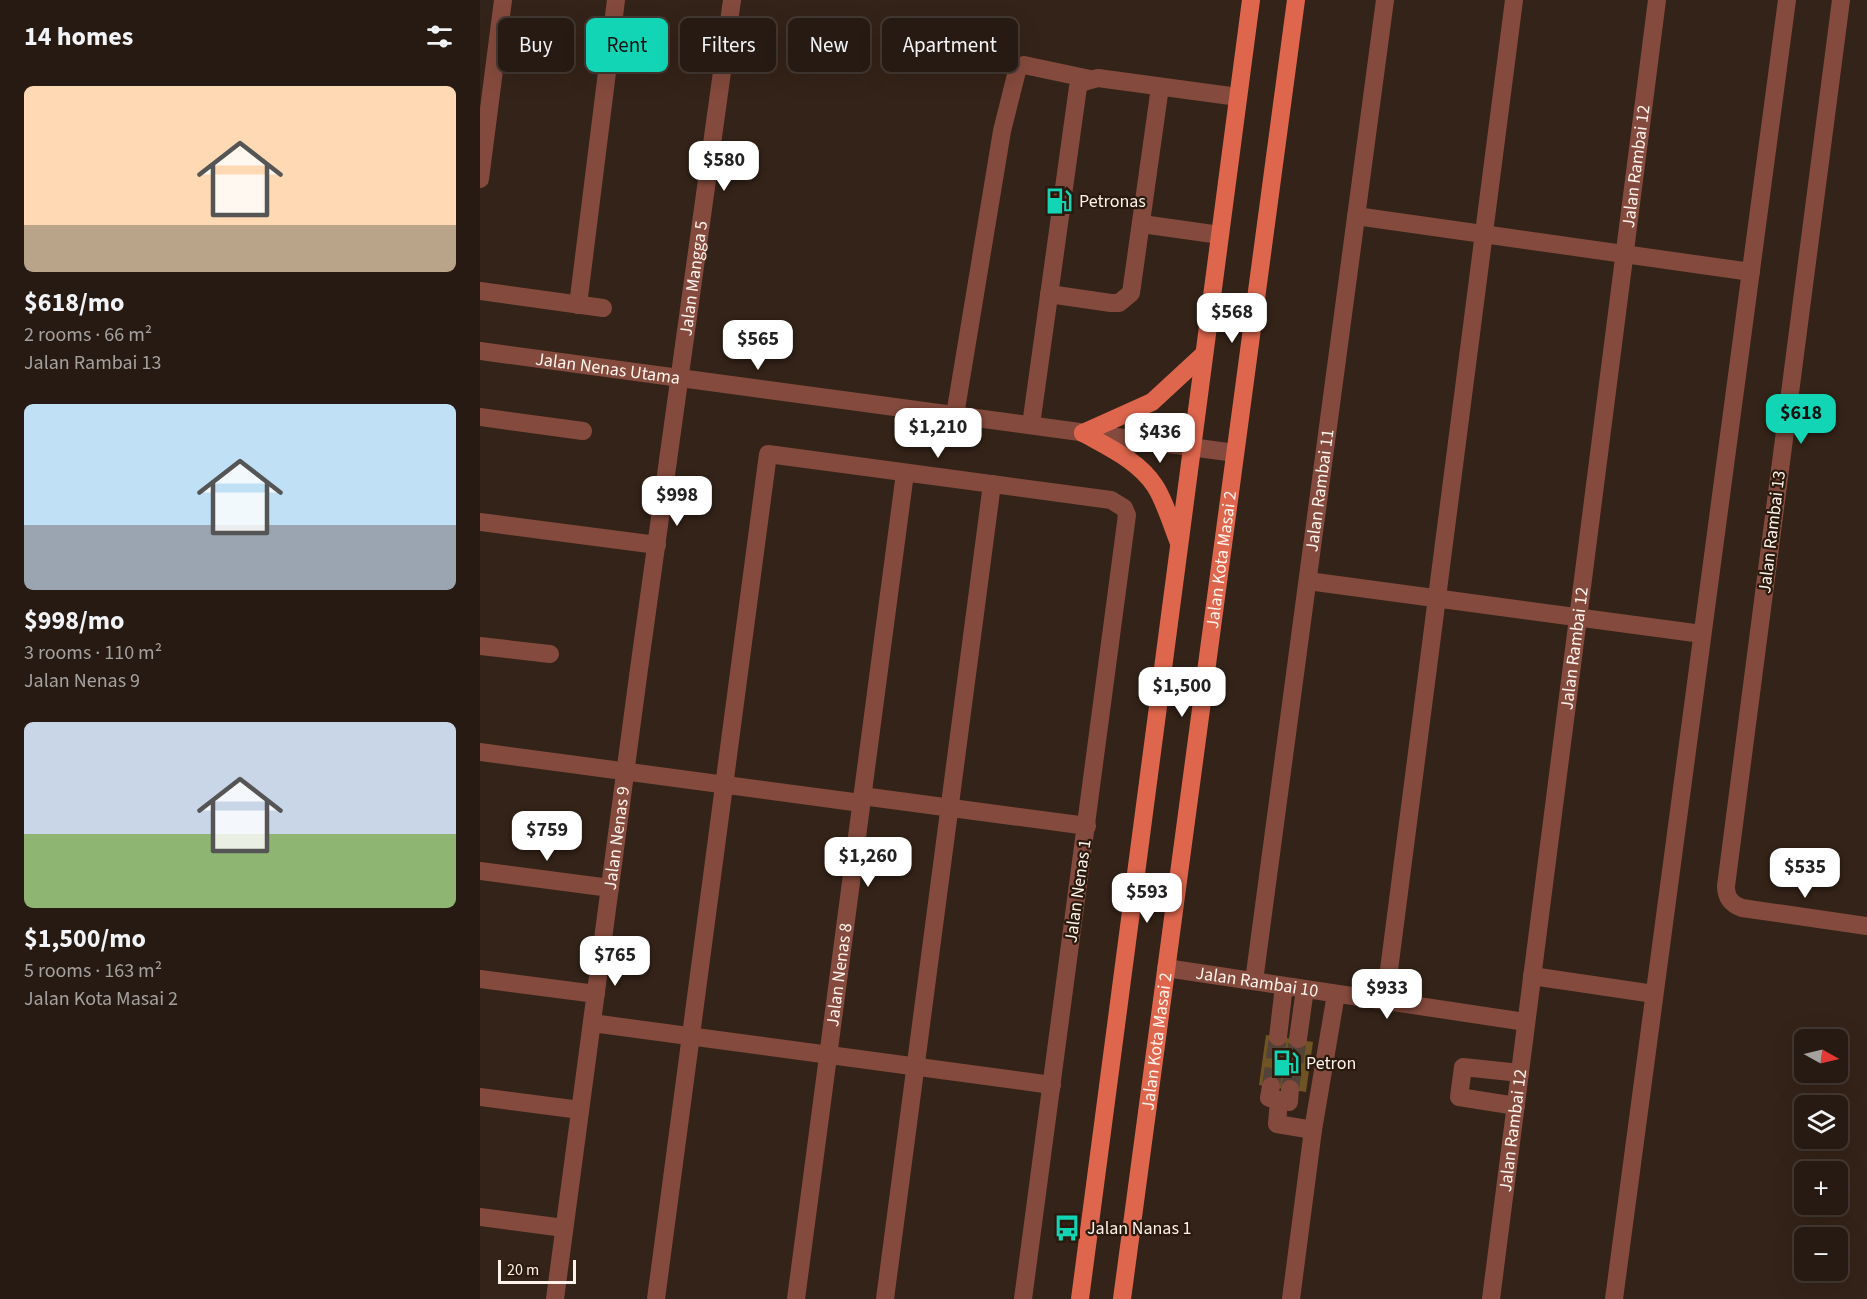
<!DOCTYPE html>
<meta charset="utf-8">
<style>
:root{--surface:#271a12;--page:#332720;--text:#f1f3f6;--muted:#a4a19f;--line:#433832;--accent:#11d5b4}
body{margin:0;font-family:"Source Sans 3",sans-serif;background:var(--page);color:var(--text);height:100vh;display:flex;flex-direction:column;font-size:22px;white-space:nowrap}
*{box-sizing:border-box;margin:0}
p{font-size:20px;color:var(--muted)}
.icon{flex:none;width:33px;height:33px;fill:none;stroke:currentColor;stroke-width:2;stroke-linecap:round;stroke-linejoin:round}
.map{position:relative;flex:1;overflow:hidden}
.details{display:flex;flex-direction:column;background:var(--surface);width:480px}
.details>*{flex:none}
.hud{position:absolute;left:18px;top:18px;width:570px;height:54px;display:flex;gap:12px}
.needle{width:39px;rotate:98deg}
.tools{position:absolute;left:1314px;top:1029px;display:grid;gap:12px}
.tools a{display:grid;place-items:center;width:54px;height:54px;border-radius:9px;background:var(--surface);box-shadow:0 6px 24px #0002,0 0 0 2px var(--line);font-size:30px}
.scale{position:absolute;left:18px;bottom:15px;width:78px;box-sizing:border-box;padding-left:6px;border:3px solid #fdf2ea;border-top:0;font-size:16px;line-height:21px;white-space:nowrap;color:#fdf2ea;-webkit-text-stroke:4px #2a1a0e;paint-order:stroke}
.price{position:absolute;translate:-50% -51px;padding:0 14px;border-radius:12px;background:#fff;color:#222;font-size:20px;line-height:39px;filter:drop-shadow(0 2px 3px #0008)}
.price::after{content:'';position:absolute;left:50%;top:36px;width:18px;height:14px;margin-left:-9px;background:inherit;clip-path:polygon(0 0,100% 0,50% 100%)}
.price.active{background:var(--accent);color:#111}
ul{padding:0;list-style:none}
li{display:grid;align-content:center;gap:12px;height:318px;padding:0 24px}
li span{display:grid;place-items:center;height:186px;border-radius:9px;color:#555}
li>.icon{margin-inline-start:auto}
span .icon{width:108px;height:108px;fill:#fffc;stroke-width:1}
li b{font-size:26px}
h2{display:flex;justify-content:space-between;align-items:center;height:72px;padding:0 24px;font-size:26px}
.chip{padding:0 21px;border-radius:9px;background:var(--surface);box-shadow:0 6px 24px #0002,0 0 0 2px var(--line);font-size:21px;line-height:54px}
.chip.active{background:var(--accent);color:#111}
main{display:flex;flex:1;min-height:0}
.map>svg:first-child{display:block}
</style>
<main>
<section class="details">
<h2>14 homes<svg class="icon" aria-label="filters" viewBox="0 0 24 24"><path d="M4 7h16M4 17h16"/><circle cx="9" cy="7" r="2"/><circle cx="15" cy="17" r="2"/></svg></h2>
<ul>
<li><span style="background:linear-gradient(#ffd9b3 75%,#b9a48a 0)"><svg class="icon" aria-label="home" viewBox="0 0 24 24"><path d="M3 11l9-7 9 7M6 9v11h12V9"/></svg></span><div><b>$618/mo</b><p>2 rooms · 66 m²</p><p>Jalan Rambai 13</p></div></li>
<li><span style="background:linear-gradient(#bfe0f5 65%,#9aa5b1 0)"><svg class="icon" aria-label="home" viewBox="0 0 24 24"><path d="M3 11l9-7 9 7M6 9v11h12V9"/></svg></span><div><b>$998/mo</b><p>3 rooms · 110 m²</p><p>Jalan Nenas 9</p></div></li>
<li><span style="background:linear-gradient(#c9d6e8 60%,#8fb573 0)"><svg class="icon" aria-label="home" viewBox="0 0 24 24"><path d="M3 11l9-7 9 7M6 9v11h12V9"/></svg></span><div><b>$1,500/mo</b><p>5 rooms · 163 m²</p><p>Jalan Kota Masai 2</p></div></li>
</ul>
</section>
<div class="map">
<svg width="1387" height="1299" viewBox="0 0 1387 1299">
<rect width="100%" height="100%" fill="#342318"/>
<!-- building -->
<path fill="#6f5524" d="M786 1035 833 1042 826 1092 779 1085Z"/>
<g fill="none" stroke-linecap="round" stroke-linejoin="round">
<!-- minor-tunnel -->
<path stroke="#524238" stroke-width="18" stroke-dasharray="18 9" stroke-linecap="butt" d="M791 1086 798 1037
M810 1089 818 1039"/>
<!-- minor -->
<g stroke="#844a3d" stroke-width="18">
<path d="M1361 0 1246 886C1246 898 1251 904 1262 908L1387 926"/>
<path d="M0 179 23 0"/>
<path d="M876 216 1271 272"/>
<path d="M662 224 740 235"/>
<path d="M0 291 123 308"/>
<path d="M569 294 631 303H639L651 293 680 87"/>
<path d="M98 305 136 0"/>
<path id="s1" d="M0 351 755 453"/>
<path d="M475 415 522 131 536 75 538 68 544 65 610 79"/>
<path d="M0 417 103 431"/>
<path d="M551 425 598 87 603 82 618 78 758 97"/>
<path d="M0 522 177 545"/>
<path d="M828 581 1222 634"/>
<path d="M0 646 70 654"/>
<path d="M0 752 381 803"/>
<path d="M382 796 607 826"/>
<path d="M0 871 130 888"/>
<path id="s2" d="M686 968 1046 1022"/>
<path d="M1052 976 1174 994"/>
<path d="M0 979 116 994"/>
<path id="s3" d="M774 981 905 0"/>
<path d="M905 1001 1034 0"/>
<path d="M112 1023 572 1085"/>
<path d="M798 1037 804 986"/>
<path d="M818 1039 825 989"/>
<path d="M791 1086 789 1098 809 1102 810 1089"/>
<path d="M0 1097 100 1110"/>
<path d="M799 1100 797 1124 833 1130"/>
<path d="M1036 1106 979 1097 983 1067 1040 1073"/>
<path d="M0 1217 84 1228"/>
<path id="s4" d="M75 1299 159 669 252 0"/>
<path d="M176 1299 288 454 631 500 644 508 647 515 543 1299"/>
<path id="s5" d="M316 1299 425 473"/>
<path d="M405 1299 512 484"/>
<path d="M811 1299 833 1130 856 994"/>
<path id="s6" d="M1011 1299 1177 0"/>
<path d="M1134 1299 1307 0"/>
</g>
<!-- major -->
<g stroke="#de664d" stroke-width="18">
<path d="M603 433C628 447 659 461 675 486 685 501 692 526 699 543"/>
<path d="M603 433 672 402 724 354"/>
<path d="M600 1299 771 0"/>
<path id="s7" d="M642 1299 816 0"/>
</g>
</g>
<!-- icons -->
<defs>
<g id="fuel-bare" transform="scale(2.07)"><path d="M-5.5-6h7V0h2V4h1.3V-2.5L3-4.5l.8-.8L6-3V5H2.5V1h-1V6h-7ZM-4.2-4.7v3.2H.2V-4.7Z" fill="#11d5b4" stroke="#2a1a0e" stroke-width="2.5" paint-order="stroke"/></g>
<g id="bus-bare" transform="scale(2.07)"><path d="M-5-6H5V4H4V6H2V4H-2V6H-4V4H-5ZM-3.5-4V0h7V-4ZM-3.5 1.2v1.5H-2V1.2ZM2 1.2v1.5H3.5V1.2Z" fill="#11d5b4" stroke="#2a1a0e" stroke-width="2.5" paint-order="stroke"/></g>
</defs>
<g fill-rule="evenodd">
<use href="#fuel-bare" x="579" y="201"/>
<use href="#fuel-bare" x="806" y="1063"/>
<use href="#bus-bare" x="587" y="1228"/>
</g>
<g text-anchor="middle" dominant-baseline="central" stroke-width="4.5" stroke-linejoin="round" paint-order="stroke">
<!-- street labels -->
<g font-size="18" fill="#fdf2ea" stroke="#2a1a0e">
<text stroke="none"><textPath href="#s6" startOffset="1142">Jalan Rambai 12</textPath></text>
<text stroke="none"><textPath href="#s4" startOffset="1030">Jalan Mangga 5</textPath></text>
<text stroke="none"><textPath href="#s1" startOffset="129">Jalan Nenas Utama</textPath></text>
<text stroke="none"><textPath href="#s3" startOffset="495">Jalan Rambai 11</textPath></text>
<text transform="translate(1292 532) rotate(-83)">Jalan Rambai 13</text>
<text stroke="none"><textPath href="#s7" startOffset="746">Jalan Kota Masai 2</textPath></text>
<text stroke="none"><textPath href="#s6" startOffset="656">Jalan Rambai 12</textPath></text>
<text stroke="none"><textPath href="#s4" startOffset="465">Jalan Nenas 9</textPath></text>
<text transform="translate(598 891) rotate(-82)">Jalan Nenas 1</text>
<text stroke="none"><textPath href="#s5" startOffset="327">Jalan Nenas 8</textPath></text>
<text stroke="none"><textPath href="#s2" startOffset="92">Jalan Rambai 10</textPath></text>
<text stroke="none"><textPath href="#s7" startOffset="260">Jalan Kota Masai 2</textPath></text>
<text stroke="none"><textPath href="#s6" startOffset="170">Jalan Rambai 12</textPath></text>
</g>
<!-- poi labels -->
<g font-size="18" fill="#fdf2ea" stroke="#2a1a0e" text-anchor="start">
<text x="599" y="201">Petronas</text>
<text x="826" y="1063">Petron</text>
<text x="607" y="1228">Jalan Nanas 1</text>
</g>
</g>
</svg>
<div class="tools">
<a><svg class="needle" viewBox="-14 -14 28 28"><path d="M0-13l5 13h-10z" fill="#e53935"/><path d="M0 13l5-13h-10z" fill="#a4a19f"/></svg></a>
<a><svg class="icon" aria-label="layers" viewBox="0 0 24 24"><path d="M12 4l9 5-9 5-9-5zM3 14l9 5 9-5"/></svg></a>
<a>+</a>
<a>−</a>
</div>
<div class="scale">20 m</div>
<b class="price" style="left:244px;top:192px">$580</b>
<b class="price" style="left:752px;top:344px">$568</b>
<b class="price" style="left:278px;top:371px">$565</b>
<b class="price active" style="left:1321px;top:445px">$618</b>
<b class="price" style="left:458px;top:459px">$1,210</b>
<b class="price" style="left:680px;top:464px">$436</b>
<b class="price" style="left:197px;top:527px">$998</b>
<b class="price" style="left:702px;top:718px">$1,500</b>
<b class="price" style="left:67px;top:862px">$759</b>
<b class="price" style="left:388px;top:888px">$1,260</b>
<b class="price" style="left:1325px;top:899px">$535</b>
<b class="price" style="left:667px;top:924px">$593</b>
<b class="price" style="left:135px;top:987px">$765</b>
<b class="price" style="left:907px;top:1020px">$933</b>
<div class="hud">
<a class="chip">Buy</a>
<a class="chip active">Rent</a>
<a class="chip">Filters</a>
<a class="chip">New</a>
<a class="chip">Apartment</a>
</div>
</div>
</main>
